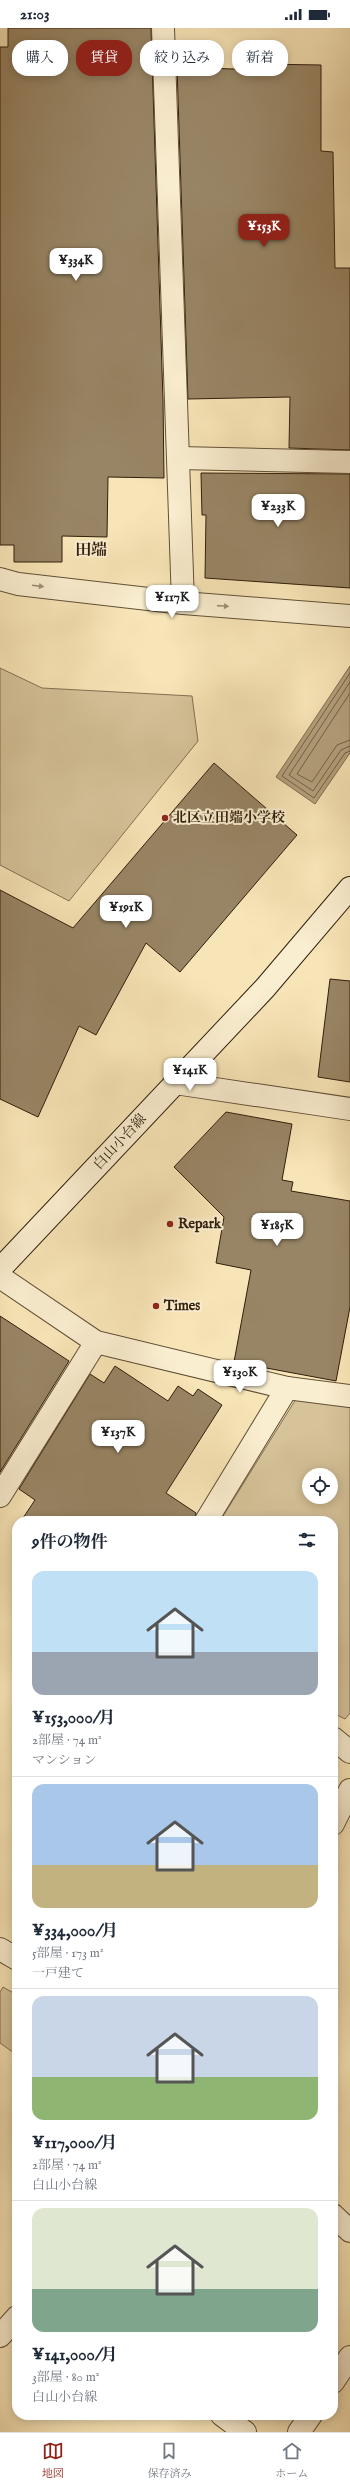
<!DOCTYPE html>
<html lang="ja">
<meta charset="utf-8">
<style>
:root{--surface:#fff;--page:#f2f2f3;--text:#1f2937;--muted:#747a83;--line:#e0e1e3;--accent:#8f2418}
body{margin:0;font-family:"IM FELL English","Noto Serif JP",serif;background:var(--page);color:var(--text);height:100vh;display:flex;flex-direction:column;font-size:15px;white-space:nowrap}
*{box-sizing:border-box;margin:0}
p{font-size:13px;color:var(--muted)}
.icon{flex:none;width:22px;height:22px;fill:none;stroke:currentColor;stroke-width:2;stroke-linecap:round;stroke-linejoin:round}
.map{position:relative;flex:1;overflow:hidden}
.drawer{position:absolute;left:12px;top:1488px;width:326px;height:904px;display:flex;flex-direction:column;background:var(--surface);border-radius:16px;box-shadow:0 2px 10px #0003}
.drawer>*{flex:none}
.top-card{position:absolute;left:12px;top:12px;width:326px;height:36px;display:flex;gap:8px}
.buttons{position:absolute;left:302px;top:1440px;display:grid;gap:8px}
.buttons a{display:grid;place-items:center;width:36px;height:36px;border-radius:50%;background:var(--surface);box-shadow:0 2px 10px #0003;font-size:20px}
.price{position:absolute;translate:-50% -34px;padding:0 9px;border-radius:8px;background:#fff;color:#222;font-size:13px;line-height:26px;filter:drop-shadow(0 1px 2px #0008)}
.price::after{content:'';position:absolute;left:50%;top:24px;width:12px;height:9px;margin-left:-6px;background:inherit;clip-path:polygon(0 0,100% 0,50% 100%)}
.price.selected{background:var(--accent);color:#fff}
ul{padding:0;list-style:none}
li{display:grid;align-content:center;gap:8px;height:212px;padding:0 20px}
li+li{border-top:1px solid var(--line)}
li span{display:grid;place-items:center;height:124px;border-radius:12px;color:#555}
li>.icon{margin-inline-start:auto}
span .icon{width:72px;height:72px;fill:#fffc;stroke-width:1}
li b{font-size:17px}
h2{display:flex;justify-content:space-between;align-items:center;height:48px;padding:0 20px;font-size:17px}
.chip{padding:0 14px;border-radius:16px;background:var(--surface);box-shadow:0 2px 10px #0003;font-size:14px;line-height:36px}
.chip.selected{background:var(--accent);color:#fff}
.status{display:flex;justify-content:space-between;align-items:center;height:28px;padding:0 20px;background:var(--surface);direction:ltr}
.status svg{height:11px;fill:currentColor}
.tab-bar{display:flex;justify-content:space-around;align-items:center;height:56px;border-top:1px solid var(--line);background:var(--surface);font-size:11px;color:var(--muted)}
.tab-bar a{display:grid;justify-items:center;gap:2px}
.tab-bar .selected{color:var(--accent)}
.map>svg:first-child{display:block}
</style>
<div class="status"><b>21:03</b><svg viewBox="0 0 49 12"><path d="M0 12V9h3v3zM5 12V6h3v6zM10 12V3h3v9zM15 12V0h3v12zM26 1h20v11H26zM47 4h2v5h-2z"/></svg></div>
<div class="map">
<svg width="350" height="2404" viewBox="0 0 350 2404">
<rect width="100%" height="100%" fill="#f8e5b7"/>
<filter id="stains"><feTurbulence type="fractalNoise" baseFrequency=".005" numOctaves="4"/><feColorMatrix values="0 0 0 0 .2 0 0 0 0 .09 0 0 0 0 .02 0 0 0 .5 -.17"/></filter>
<radialGradient id="worn" r=".72"><stop offset=".6" stop-color="#630" stop-opacity="0"/><stop offset="1" stop-color="#630" stop-opacity=".3"/></radialGradient>
<!-- green -->
<path fill="#d6c39a" stroke="#837053" fill-rule="evenodd" d="M0 640 42 660 192 668 198 713 69 873 0 837Z
M296 1371 350 1379V1685L345 1691 333 1685V1493H220ZM309 1447H331V1469H309Z
M3 1959 17 1967V2027L0 2015V1964Z"/>
<!-- water -->
<path fill="#b4a17d" stroke="#7f6d50" d="M350 638V725L315 776 276 749Z"/>
<g fill="none" stroke-linecap="round" stroke-linejoin="round">
<!-- shore -->
<path stroke="#726044" stroke-width="1" d="M350 645 282 748 314 770 345 725 350 723
M350 654 289 747 313 763 341 722 350 718
M350 665 297 746 312 754 337 717 350 712"/>
</g>
<!-- building -->
<path fill="#988565" stroke="#301e0c" d="M8 0H151L163 372 164 450 108 449 107 509 62 508V534H14V517H0V19H8Z
M261 36 321 37V123L333 124 335 240H350V422L289 420 290 369 188 371 177 39 261 42Z
M201 445 350 446V560L205 550 206 487H202Z
M214 735 297 807 180 944 146 915 96 1007 79 998 38 1089 0 1071V862L73 900Z
M330 951 350 953V1054L318 1049Z
M226 1084 292 1096 282 1152 293 1154 291 1163 350 1173V1279L336 1353 234 1334 251 1242 216 1235 224 1189 174 1139Z
M0 1288 69 1333 0 1444Z
M115 1338 168 1373 178 1358 193 1368 198 1361 222 1377 166 1465 196 1485 194 1493H21L35 1472 19 1461 90 1346 104 1355Z"/>
<g fill="none" stroke-linecap="round" stroke-linejoin="round">
<!-- service casing -->
<g stroke="#625037" stroke-width="24">
<path id="service" d="M179 430 350 434
M175 1055 350 1081
M287 1360 350 1368"/>
</g>
<!-- minor casing -->
<g stroke="#625037" stroke-width="24">
<path id="minor" d="M163 0 183 575
M0 551 18 556 183 575 350 588
M0 1249 96 1314 287 1360 206 1493
M0 1468 96 1314
M333 1710 350 1724
M333 1796 350 1762
M0 2308 17 2289
M333 2354 350 2329
M222 2387 245 2404
M299 2404 311 2387"/>
</g>
<!-- tertiary casing -->
<g stroke="#625037" stroke-width="24">
<path id="tertiary" d="M0 1921 17 1931
M333 2187 350 2203"/>
</g>
<!-- secondary casing -->
<g stroke="#301e0c" stroke-width="24">
<path id="secondary" d="M0 1241 265 960 350 860"/>
</g>
<!-- service -->
<use href="#service" stroke="#faeed0" stroke-width="22"/>
<!-- minor -->
<use href="#minor" stroke="#faeed0" stroke-width="22"/>
<!-- tertiary -->
<use href="#tertiary" stroke="#faeed0" stroke-width="22"/>
<!-- secondary -->
<use href="#secondary" stroke="#faeed0" stroke-width="22"/>
</g>
<!-- one-way arrows -->
<defs><path id="oneway-solid" d="M-6-.8H1V-3.2L6.5 0L1 3.2V.8H-6Z"/></defs>
<g fill="#9f9078">
<use href="#oneway-solid" transform="translate(38 558) rotate(7)"/>
<use href="#oneway-solid" transform="translate(223 578) rotate(4)"/>
</g>
<!-- markers -->
<g fill="#8f2418" stroke="#faeed0" stroke-width="1.5">
<circle cx="165" cy="790" r="4"/>
<circle cx="170" cy="1196" r="4"/>
<circle cx="156" cy="1278" r="4"/>
</g>
<g text-anchor="middle" dominant-baseline="central" stroke-width="4" stroke-linejoin="round" paint-order="stroke">
<!-- poi labels -->
<g font-size="14" font-weight="bold" fill="#301e0c" stroke="#faeed0" text-anchor="start">
<text x="173" y="790">北区立田端小学校</text>
<text x="178" y="1196">Repark</text>
<text x="164" y="1278">Times</text>
</g>
<!-- street labels -->
<g font-size="14" fill="#301e0c" stroke="#faeed0">
<text transform="translate(120 1114) rotate(-47)">白山小台線</text>
</g>
<!-- quarter labels -->
<g font-size="16" font-weight="bold" fill="#301e0c" stroke="#faeed0">
<text x="91" y="523">田端</text>
</g>
</g>
<rect width="100%" height="100%" filter="url(#stains)"/>
<rect width="100%" height="100%" fill="url(#worn)"/>
</svg>
<div class="buttons">
<a><svg class="icon" aria-label="locate" viewBox="0 0 24 24"><circle cx="12" cy="12" r="6"/><path d="M12 2v4M12 18v4M2 12h4M18 12h4"/></svg></a>
</div>
<b class="price selected" style="left:264px;top:220px">¥153K</b>
<b class="price" style="left:76px;top:254px">¥334K</b>
<b class="price" style="left:278px;top:500px">¥233K</b>
<b class="price" style="left:172px;top:591px">¥117K</b>
<b class="price" style="left:126px;top:901px">¥191K</b>
<b class="price" style="left:190px;top:1064px">¥141K</b>
<b class="price" style="left:277px;top:1219px">¥185K</b>
<b class="price" style="left:240px;top:1366px">¥130K</b>
<b class="price" style="left:118px;top:1426px">¥137K</b>
<div class="top-card">
<a class="chip">購入</a>
<a class="chip selected">賃貸</a>
<a class="chip">絞り込み</a>
<a class="chip">新着</a>
</div>
<section class="drawer">
<h2>9件の物件<svg class="icon" aria-label="filters" viewBox="0 0 24 24"><path d="M4 7h16M4 17h16"/><circle cx="9" cy="7" r="2"/><circle cx="15" cy="17" r="2"/></svg></h2>
<ul>
<li><span style="background:linear-gradient(#bfe0f5 65%,#9aa5b1 0)"><svg class="icon" aria-label="home" viewBox="0 0 24 24"><path d="M3 11l9-7 9 7M6 9v11h12V9"/></svg></span><div><b>¥153,000/月</b><p>2部屋 · 74 m²</p><p>マンション</p></div></li>
<li><span style="background:linear-gradient(#a9c7e8 65%,#c2b280 0)"><svg class="icon" aria-label="home" viewBox="0 0 24 24"><path d="M3 11l9-7 9 7M6 9v11h12V9"/></svg></span><div><b>¥334,000/月</b><p>5部屋 · 173 m²</p><p>一戸建て</p></div></li>
<li><span style="background:linear-gradient(#c9d6e8 65%,#8fb573 0)"><svg class="icon" aria-label="home" viewBox="0 0 24 24"><path d="M3 11l9-7 9 7M6 9v11h12V9"/></svg></span><div><b>¥117,000/月</b><p>2部屋 · 74 m²</p><p>白山小台線</p></div></li>
<li><span style="background:linear-gradient(#dfe7d0 65%,#7fa58c 0)"><svg class="icon" aria-label="home" viewBox="0 0 24 24"><path d="M3 11l9-7 9 7M6 9v11h12V9"/></svg></span><div><b>¥141,000/月</b><p>3部屋 · 80 m²</p><p>白山小台線</p></div></li>
</ul>
</section>
</div>
<nav class="tab-bar">
<a class="selected"><svg class="icon" aria-label="map" viewBox="0 0 24 24"><path d="M3 6l6-2 6 2 6-2v14l-6 2-6-2-6 2zM9 4v14M15 6v14"/></svg>地図</a>
<a><svg class="icon" aria-label="saved" viewBox="0 0 24 24"><path d="M7 4h10v16l-5-4-5 4z"/></svg>保存済み</a>
<a><svg class="icon" aria-label="home" viewBox="0 0 24 24"><path d="M3 11l9-7 9 7M6 9v11h12V9"/></svg>ホーム</a>
</nav>
